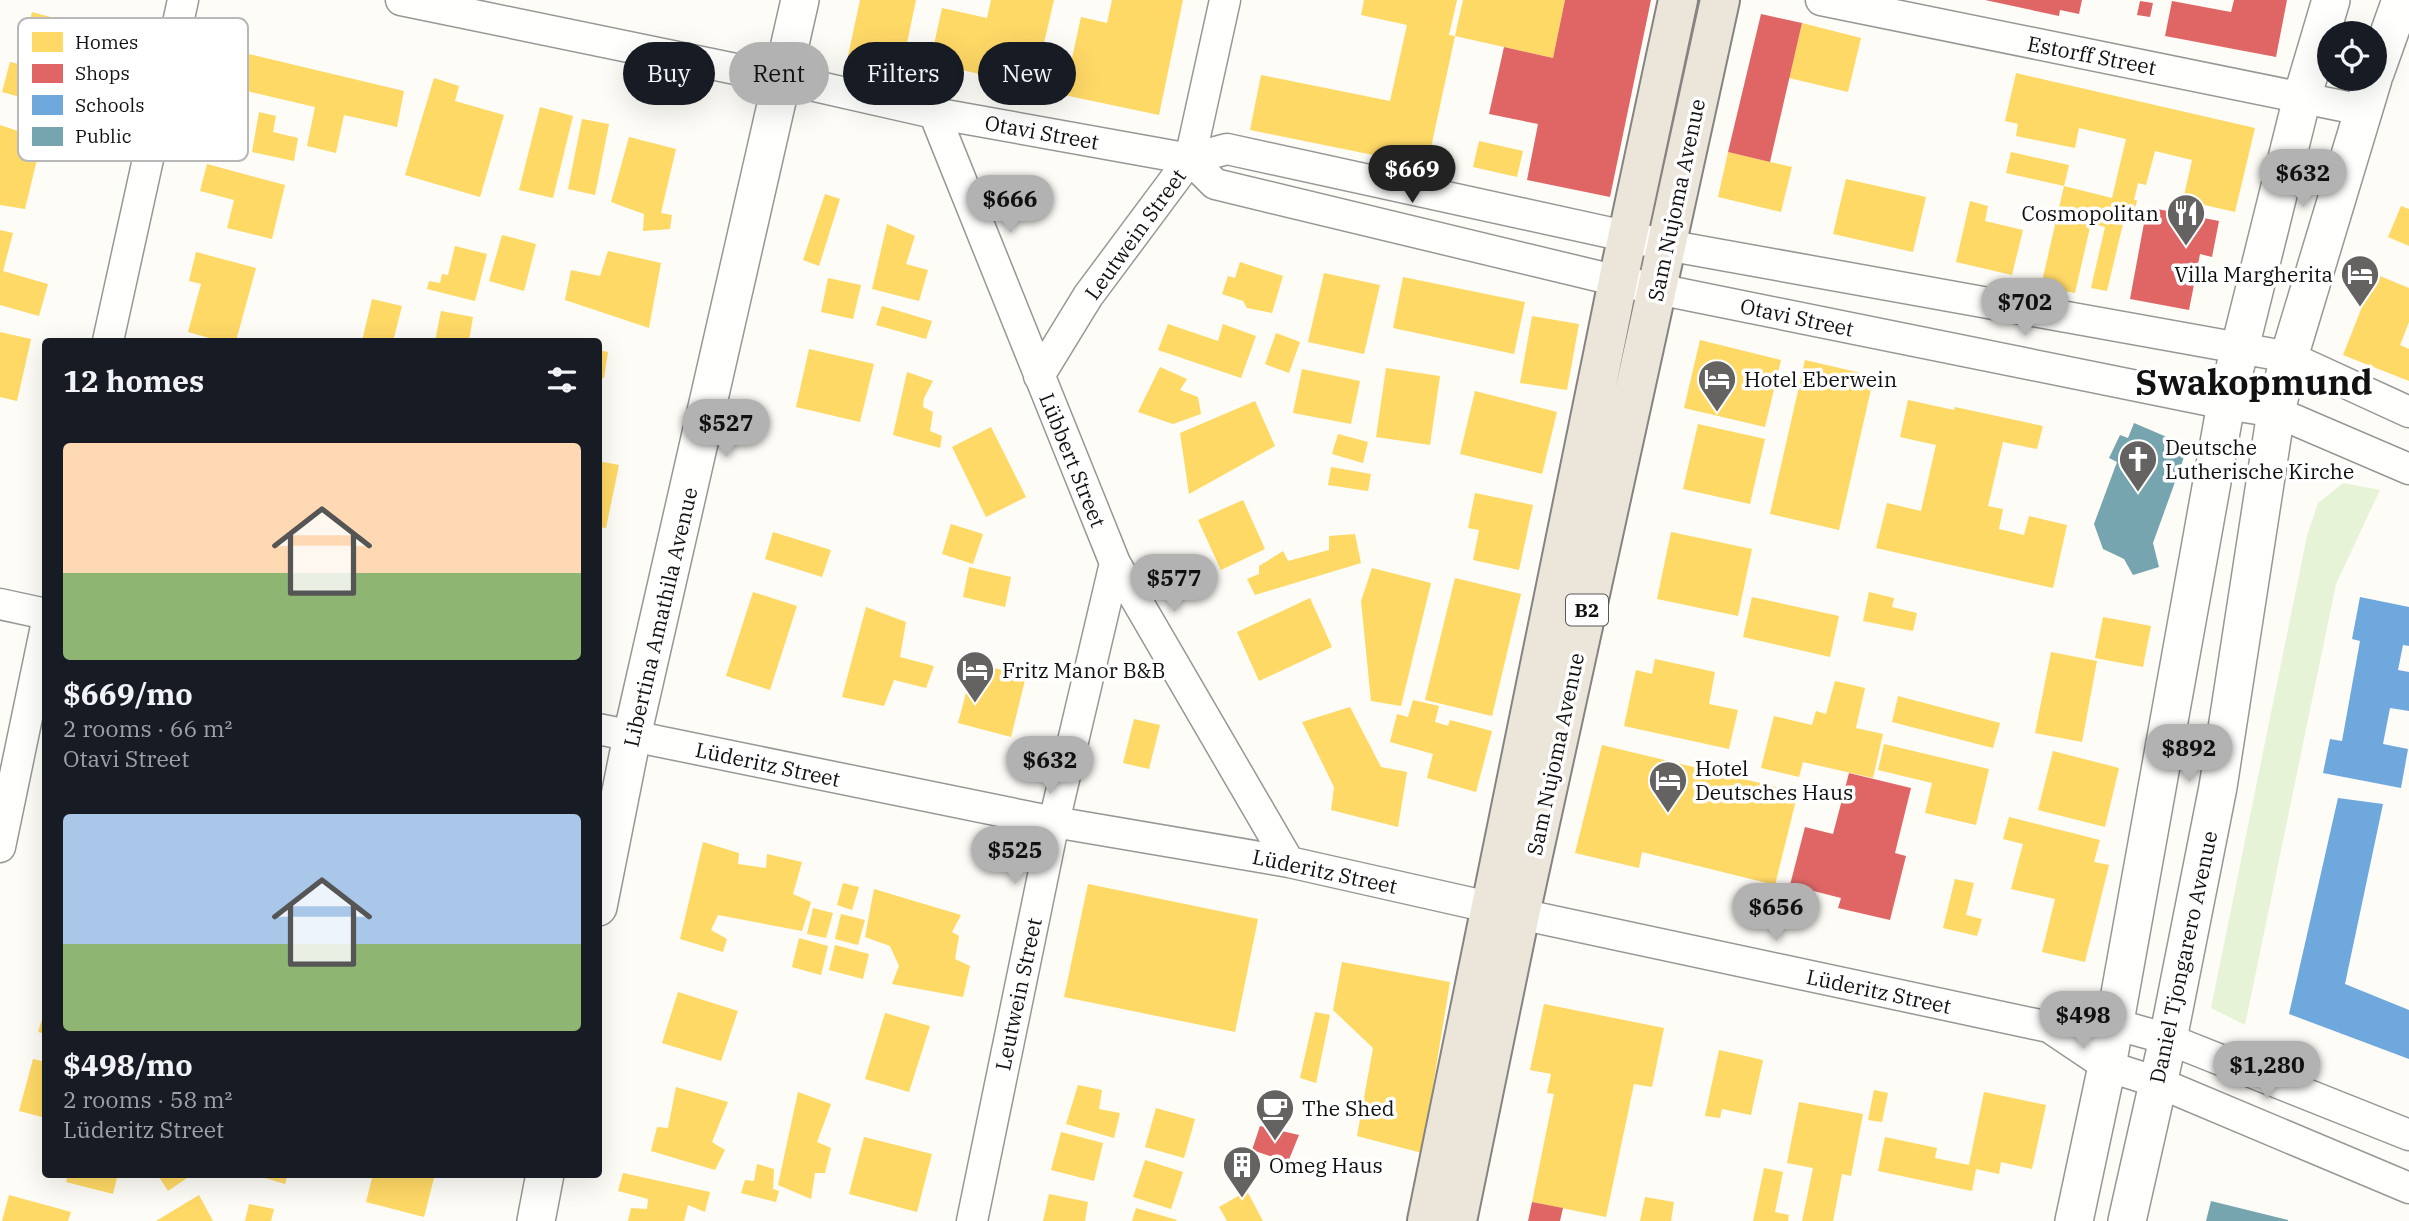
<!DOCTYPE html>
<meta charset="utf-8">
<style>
:root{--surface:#171b24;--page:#242831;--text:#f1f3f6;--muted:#9ea1a6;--accent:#b2b2b3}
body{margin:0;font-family:"IBM Plex Serif",serif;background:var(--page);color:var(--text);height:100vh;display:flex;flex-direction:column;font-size:26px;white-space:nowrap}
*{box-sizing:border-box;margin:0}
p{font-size:23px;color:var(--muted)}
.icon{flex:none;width:38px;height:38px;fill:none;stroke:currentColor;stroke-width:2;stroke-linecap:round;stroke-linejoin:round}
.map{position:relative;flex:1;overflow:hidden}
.sheet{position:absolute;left:42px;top:338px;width:560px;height:840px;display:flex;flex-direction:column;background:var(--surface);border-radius:7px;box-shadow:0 7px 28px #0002}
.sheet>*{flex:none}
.top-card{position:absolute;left:623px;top:42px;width:665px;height:63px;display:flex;gap:14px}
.tools{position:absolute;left:2317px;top:21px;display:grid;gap:14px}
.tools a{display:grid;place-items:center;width:70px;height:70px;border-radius:50%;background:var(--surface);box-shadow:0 7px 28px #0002;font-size:35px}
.price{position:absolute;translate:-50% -60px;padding:0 16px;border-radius:24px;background:var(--accent);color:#111;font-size:23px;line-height:46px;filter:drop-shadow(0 2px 4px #0008)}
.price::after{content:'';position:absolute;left:50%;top:42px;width:21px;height:16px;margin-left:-10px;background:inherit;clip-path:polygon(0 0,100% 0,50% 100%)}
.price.on{background:#222;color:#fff}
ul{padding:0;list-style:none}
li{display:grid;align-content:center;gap:14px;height:371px;padding:0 21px}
li span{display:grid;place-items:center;height:217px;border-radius:7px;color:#555}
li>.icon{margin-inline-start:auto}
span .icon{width:126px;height:126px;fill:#fffc;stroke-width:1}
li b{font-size:30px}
h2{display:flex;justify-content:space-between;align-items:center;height:84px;padding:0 21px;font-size:30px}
.chip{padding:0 24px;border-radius:32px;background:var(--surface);box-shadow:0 7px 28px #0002;font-size:24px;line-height:63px}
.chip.on{background:var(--accent);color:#111}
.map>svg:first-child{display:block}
</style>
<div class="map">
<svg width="2409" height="1221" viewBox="0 0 2409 1221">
<rect width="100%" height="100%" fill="#fdfcf7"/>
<!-- green -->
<path fill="#e7f3d7" d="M2343 483 2380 490 2336 584 2245 1025 2211 1008 2307 536 2318 503Z"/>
<!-- homes -->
<path fill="#ffd966" d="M860 0H916L902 67 848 56Z
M991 0H1054L1034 86 930 63 942 8 987 18Z
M1112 0H1183L1159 115 1064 95 1081 17 1107 23Z
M1364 0H1457L1449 35 1455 36 1463 0H1565L1553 58 1455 36 1427 166 1250 130 1261 75 1390 101 1407 25 1361 15Z
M32 12 73 23 61 73 86 79 77 113 2 92 10 62 19 64Z
M1802 23 1861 38 1848 92 1789 78Z
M240 52 404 91 397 127 344 115 336 153 307 146 315 107 233 88Z
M2016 73 2255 128 2235 212 2183 200 2192 160 2155 151 2146 185 2138 183 2134 200H2137L2134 213 2126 211 2107 291 2091 288 2105 227 2091 223 2075 293 2041 286 2064 186 2112 198 2126 139 2079 128 2075 148 2016 136 2018 124 2005 121Z
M434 78 459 86 455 101 504 115 480 197 405 175Z
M540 107 573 116 553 198 519 190Z
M259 112 276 116 273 132 298 138 294 161 252 152Z
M582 119 609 124 595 195 568 189Z
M0 125 42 139 25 209 0 205Z
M629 137 676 149 661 213 672 215 670 229 643 231 644 214 611 202Z
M1479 141 1523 151 1517 177 1473 167Z
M1728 152 1792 167 1781 212 1718 197Z
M2011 152 2069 165 2064 186 2006 173Z
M207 164 285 185 272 239 227 228 234 200 200 191Z
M1846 179 1926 197 1913 252 1833 234Z
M825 194 840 199 819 266 803 260Z
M1970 201 1988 206 1985 221 2023 230 2012 275 1956 262Z
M2401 206 2409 209V246L2388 237Z
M887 224 915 236 906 264 928 270 919 301 872 289Z
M0 230 13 233 3 271 48 284 39 316 0 305Z
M502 235 536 244 524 291 489 281Z
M455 246 487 254 475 301 427 289 429 281 440 283 442 274 448 275Z
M608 251 661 263 649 328 565 300 571 270 600 276Z
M196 252 256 268 236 341H220L188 332 201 284 189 281Z
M1240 262 1283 276 1272 313 1247 308 1243 301 1222 294 1228 276 1235 278Z
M1324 273 1380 285 1364 354 1308 342Z
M2375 274 2409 288V322L2400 345 2409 349V381L2343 355Z
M1403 277 1525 302 1514 354 1393 328Z
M828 278 861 285 853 319 821 312Z
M372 299 402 306 393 341H362Z
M882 306 932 321 926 339 876 325Z
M441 311 473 317 469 341H435Z
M1532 316 1579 324 1567 390 1520 383Z
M1168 324 1218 341 1223 324 1256 336 1241 378 1158 350Z
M0 332 31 339 17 401 0 397Z
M1276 333 1300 342 1289 373 1265 364Z
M1700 340 1781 360 1765 427 1684 408Z
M809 349 874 364 860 422 796 407Z
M598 350 608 352 604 378 598 379Z
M1805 360 1874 376 1839 530 1770 514Z
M1160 367 1187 379 1180 390 1198 397 1201 414 1173 424 1138 412Z
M1386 368 1440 376 1430 445 1376 437Z
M1302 369 1360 381 1351 424 1293 413Z
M907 372 933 381 924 398 923 407 933 412 930 431 942 436 940 448 893 435Z
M1475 391 1557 412 1542 474 1460 454Z
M1908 400 1954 410 1955 407 2043 426 2037 449 2003 442 1988 506 2003 509 1999 529 2024 535 2029 516 2067 525 2053 588 1876 548 1887 503 1921 511 1936 445 1900 437Z
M1255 401 1275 446 1189 494 1180 433Z
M1698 424 1765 439 1750 504 1683 489Z
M991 427 1026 497 986 517 952 447Z
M1338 434 1368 442 1363 463 1332 454Z
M598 461 619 465 606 528 598 527Z
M1331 467 1371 474 1368 491 1328 485Z
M1475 493 1533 505 1519 570 1473 560 1479 530 1468 528Z
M1243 500 1265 549 1221 570 1198 520Z
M951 524 983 534 973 564 942 554Z
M773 532 831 550 822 577 765 559Z
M1671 532 1752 549 1738 616 1657 599Z
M1355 534 1361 563 1255 595 1247 579 1259 574V566L1283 551 1288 561 1329 550V536Z
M969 567 1011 577 1005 607 963 597Z
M1372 568 1431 583 1401 706 1371 701 1361 601Z
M1455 578 1521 594 1492 716 1425 700Z
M753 592 797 606 770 690 726 676Z
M1869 592 1894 598 1892 607 1917 613 1913 631 1863 621Z
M1752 597 1839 616 1830 657 1743 637Z
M1310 598 1332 647 1259 681 1237 632Z
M866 607 906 622 900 657 934 666 926 688 894 680 884 706 842 697Z
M2103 617 2151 626 2143 667 2095 658Z
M2051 652 2097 661 2082 742 2035 733Z
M1655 659 1715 672 1709 704 1738 710 1729 749 1624 726 1636 670 1652 674Z
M974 663 1026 676 1011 737 958 723Z
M1835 681 1865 688 1856 728 1883 734 1873 778 1803 762 1799 777 1761 768 1774 716 1812 725 1816 711 1826 714Z
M1898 696 2000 723 1993 748 1892 722Z
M1413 700 1439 706 1435 722 1448 726 1450 720 1492 731 1476 792 1427 778 1433 754 1390 742 1397 714 1408 717Z
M1350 707 1381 767 1407 772 1398 827 1331 810 1334 787 1302 722Z
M1134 719 1160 725 1149 769 1123 763Z
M1884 744 1989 769 1976 825 1925 813 1932 783 1878 770Z
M1602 745 1798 792 1775 885 1642 852 1639 868 1575 853Z
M2053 751 2119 768 2105 827 2038 810Z
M2009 817 2100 840 2094 862 2109 865 2085 962 2042 952 2055 899 2011 889 2023 844 2003 839Z
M703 842 739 853 738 864 766 868 767 854 802 862 793 894 811 902 802 931 718 915 711 930 727 939 723 952 680 939Z
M1955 879 1974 883 1966 915 1982 919 1977 936 1943 928Z
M843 883 859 887 852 910 837 905Z
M1088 884 1258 919 1235 1032 1064 997Z
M874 889 961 915 952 932 959 936 955 959 970 966 963 997 892 984 899 966 890 946 865 937Z
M813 908 833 913 826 938 807 934Z
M841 914 865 920 858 945 835 939Z
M799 938 828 946 821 975 792 967Z
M835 945 869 954 863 979 829 970Z
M1342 962 1450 982 1422 1153 1357 1136 1373 1048 1333 1010Z
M678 992 738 1011 721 1061 662 1043Z
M1544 1004 1664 1028 1652 1087 1634 1084 1606 1217 1532 1202 1554 1094 1547 1093 1551 1074 1530 1070Z
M46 1007V1034L38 1032Z
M1315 1012 1330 1015 1316 1083 1300 1078Z
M885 1013 930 1026 909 1092 865 1079Z
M1719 1050 1763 1060 1751 1115 1722 1109 1720 1118 1705 1116Z
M33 1059 46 1062V1118L19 1111Z
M1078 1085 1102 1090 1099 1109 1120 1113 1114 1138 1066 1124Z
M676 1087 728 1102 712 1142 725 1150 715 1170 651 1151 657 1127 668 1128Z
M1874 1090 1888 1093 1882 1122 1868 1120Z
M798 1092 831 1104 817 1142 831 1148 825 1173H815L811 1199 778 1185Z
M1984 1092 2046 1105 2032 1169 2001 1162 1999 1174 1976 1169 1972 1191 1878 1171 1885 1137 1937 1148 1935 1158 1969 1165Z
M1799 1102 1863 1114 1851 1176 1842 1174 1833 1221H1802L1813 1168 1787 1163Z
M1156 1108 1195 1119 1184 1158 1145 1147Z
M1061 1132 1103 1143 1094 1181 1051 1170Z
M864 1137 932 1154 917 1212 849 1194Z
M1145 1160 1183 1172 1171 1209 1133 1197Z
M757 1164 774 1169 773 1189 779 1191 776 1202 741 1193 745 1180 754 1181Z
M1764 1168 1783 1172 1775 1212 1789 1215 1788 1221H1753Z
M623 1173 710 1192 705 1212 688 1205 684 1221H628L631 1208 647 1209 648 1199 618 1191Z
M68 1174H118L113 1194 66 1182Z
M157 1174H193L168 1191Z
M263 1174H288L285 1184 262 1177Z
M373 1174H435L424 1217 366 1202Z
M1247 1191 1263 1221H1227L1219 1207Z
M1049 1194 1088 1202 1085 1221H1043Z
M9 1195 71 1212 68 1221H2Z
M199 1195 213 1221H156Z
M1645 1197 1674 1202 1671 1221H1640Z
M249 1204 274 1209 271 1221H245Z
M1136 1208 1177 1220 1176 1221H1132Z"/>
<!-- shops -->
<path fill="#e06666" d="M1565 0H1651L1610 197 1527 180 1538 124 1489 114 1504 47 1553 58Z
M1985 0H2082L2079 14 2060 10 2059 16Z
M2234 0H2287L2276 57 2165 36 2172 1 2231 12Z
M2140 1 2153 3 2150 17 2137 15Z
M1761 14 1802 23 1770 162 1728 152Z
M2147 207 2219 221 2212 257 2200 254 2189 310 2130 299Z
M1849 773 1911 788 1895 853 1906 856 1890 920 1838 908 1841 898 1790 885 1805 827 1833 834Z
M1260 1126 1299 1135 1288 1162 1252 1150Z
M1532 1202 1563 1208 1560 1221H1528Z"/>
<!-- schools -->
<path fill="#6fa8dc" d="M2360 597 2409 607V646L2403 645 2398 670 2409 672V711L2390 708 2383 744 2408 749 2401 788 2323 773 2330 739 2342 741 2360 641 2352 639Z
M2338 798 2383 804 2345 984 2409 1010V1059L2289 1014Z"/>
<!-- public -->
<path fill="#76a5af" d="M2134 423 2188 446 2153 543 2159 567 2133 575 2124 559 2103 549 2094 524 2117 462 2109 458 2120 435 2128 438Z
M2211 1201 2288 1220V1221H2206Z"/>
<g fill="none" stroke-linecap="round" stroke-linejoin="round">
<!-- minor casing -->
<g stroke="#979795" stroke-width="33">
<path id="minor" d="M401 0 784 79 934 113 1190 159 1227 149 1666 245 2289 357 2409 412
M1821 0 2362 110
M934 113 1115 563 1289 862
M1190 159 1215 184 1618 281 2226 404 2276 412 2409 469
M108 341 183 0
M1039 376 1088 296 1190 159 1225 0
M0 604 46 614
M598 729 1054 822 1289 862 1520 914 2049 1027 2114 1024 2168 1039 2409 1135
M0 847 46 626
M2049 1027 2107 1066 2157 1082 2409 1188
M972 1221 1054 822 1115 563"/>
</g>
<!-- tertiary casing -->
<g stroke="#979795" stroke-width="40">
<path id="tertiary" d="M2375 73 2401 0
M598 907 632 736 800 0
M536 1221 545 1174
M2074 1221 2107 1066 2226 404 2302 98 2331 0
M2127 1221 2168 1039 2218 787 2276 412 2289 357 2373 79"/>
</g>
<!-- trunk casing -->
<g stroke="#858482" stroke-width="42">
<path id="trunk" d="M1427 1221 1618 281 1678 0
M1457 1221 1520 914 1720 0"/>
</g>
<!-- minor -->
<use href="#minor" stroke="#fffffe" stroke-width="30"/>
<!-- tertiary -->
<use href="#tertiary" stroke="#fffffe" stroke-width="37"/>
<!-- trunk -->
<use href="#trunk" stroke="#ece5da" stroke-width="38"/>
</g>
<!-- icons -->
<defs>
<g id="restaurant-pin" transform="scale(2.0125)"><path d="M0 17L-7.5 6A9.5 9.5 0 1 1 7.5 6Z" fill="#646362" stroke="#fff"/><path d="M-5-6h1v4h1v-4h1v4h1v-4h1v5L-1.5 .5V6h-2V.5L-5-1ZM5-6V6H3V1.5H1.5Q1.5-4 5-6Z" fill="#fff"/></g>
<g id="hotel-pin" transform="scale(2.0125)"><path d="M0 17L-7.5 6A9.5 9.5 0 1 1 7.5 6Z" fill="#646362" stroke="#fff"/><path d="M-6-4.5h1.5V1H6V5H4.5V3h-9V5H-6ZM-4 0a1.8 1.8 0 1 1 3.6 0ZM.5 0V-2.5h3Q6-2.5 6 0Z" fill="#fff"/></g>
<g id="church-pin" transform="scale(2.0125)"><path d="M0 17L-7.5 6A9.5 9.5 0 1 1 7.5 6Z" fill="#646362" stroke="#fff"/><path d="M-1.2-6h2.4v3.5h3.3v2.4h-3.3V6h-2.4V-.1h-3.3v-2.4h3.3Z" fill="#fff"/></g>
<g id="cafe-pin" transform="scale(2.0125)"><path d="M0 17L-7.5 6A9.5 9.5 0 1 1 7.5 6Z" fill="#646362" stroke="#fff"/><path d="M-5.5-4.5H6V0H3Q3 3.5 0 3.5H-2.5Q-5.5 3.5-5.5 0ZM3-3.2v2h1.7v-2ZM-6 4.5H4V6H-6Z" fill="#fff"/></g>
<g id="building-pin" transform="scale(2.0125)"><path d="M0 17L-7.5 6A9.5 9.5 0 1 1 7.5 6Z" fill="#646362" stroke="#fff"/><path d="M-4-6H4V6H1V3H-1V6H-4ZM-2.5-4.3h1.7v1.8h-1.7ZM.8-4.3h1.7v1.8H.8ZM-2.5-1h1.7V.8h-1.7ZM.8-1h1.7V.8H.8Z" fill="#fff"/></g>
</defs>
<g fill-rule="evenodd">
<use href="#restaurant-pin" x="2186" y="213"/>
<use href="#hotel-pin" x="2360" y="274"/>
<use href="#hotel-pin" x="1717" y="379"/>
<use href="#church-pin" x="2138" y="459"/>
<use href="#hotel-pin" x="975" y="670"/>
<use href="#hotel-pin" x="1668" y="780"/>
<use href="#cafe-pin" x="1275" y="1108"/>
<use href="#building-pin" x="1242" y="1165"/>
</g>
<g text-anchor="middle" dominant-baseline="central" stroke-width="7" stroke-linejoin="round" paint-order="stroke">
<!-- shield labels -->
<rect fill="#fff" stroke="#585858" stroke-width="2" x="1566" y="594.5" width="42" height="31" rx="5"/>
<g font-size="19" font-weight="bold" fill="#111">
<text x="1587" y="610">B2</text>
</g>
<!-- street labels -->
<g font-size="21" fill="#111" stroke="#fff">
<text transform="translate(2092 55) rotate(11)">Estorff Street</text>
<text transform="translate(1042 132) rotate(10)">Otavi Street</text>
<text transform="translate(1676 200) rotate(-78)">Sam Nujoma Avenue</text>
<text transform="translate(1135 234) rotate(-54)">Leutwein Street</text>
<text transform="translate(1797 317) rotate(12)">Otavi Street</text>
<text transform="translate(1073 460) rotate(68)">Lübbert Street</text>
<text transform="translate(660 617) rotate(-77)">Libertina Amathila Avenue</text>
<text transform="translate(1555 754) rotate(-78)">Sam Nujoma Avenue</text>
<text transform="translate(768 764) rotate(12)">Lüderitz Street</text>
<text transform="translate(1325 871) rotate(12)">Lüderitz Street</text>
<text transform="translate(2183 957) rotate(-78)">Daniel Tjongarero Avenue</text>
<text transform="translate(1879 991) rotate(12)">Lüderitz Street</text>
<text transform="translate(1018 994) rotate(-78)">Leutwein Street</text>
</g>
<!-- poi labels -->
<g font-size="21" fill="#111" stroke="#fff" text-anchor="start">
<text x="2159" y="213" text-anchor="end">Cosmopolitan</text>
<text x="2333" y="274" text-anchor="end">Villa Margherita</text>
<text x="1744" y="379">Hotel Eberwein</text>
<text x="2165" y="447">Deutsche<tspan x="2165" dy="24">Lutherische Kirche</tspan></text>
<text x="1002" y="670">Fritz Manor B&amp;B</text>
<text x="1695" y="768">Hotel<tspan x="1695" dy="24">Deutsches Haus</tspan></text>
<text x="1302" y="1108">The Shed</text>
<text x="1269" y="1165">Omeg Haus</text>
</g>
<!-- town labels -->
<g font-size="35" font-weight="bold" fill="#111" stroke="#fff">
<text x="2254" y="382">Swakopmund</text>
</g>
</g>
<!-- legend -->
<rect x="18" y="18" width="230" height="143" rx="10" fill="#fff" stroke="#b8b8b8" stroke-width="2"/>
<rect x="32" y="32" width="31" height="20" fill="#ffd966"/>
<rect x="32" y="64" width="31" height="19" fill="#e06666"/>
<rect x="32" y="95" width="31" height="20" fill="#6fa8dc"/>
<rect x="32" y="127" width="31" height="19" fill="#76a5af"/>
<g font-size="19" fill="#111">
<text x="75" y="49">Homes</text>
<text x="75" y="80">Shops</text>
<text x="75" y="112">Schools</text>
<text x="75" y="143">Public</text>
</g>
</svg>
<div class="tools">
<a><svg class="icon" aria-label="locate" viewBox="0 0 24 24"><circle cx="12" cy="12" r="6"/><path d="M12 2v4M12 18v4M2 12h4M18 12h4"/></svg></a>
</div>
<b class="price on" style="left:1412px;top:205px">$669</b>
<b class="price" style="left:2303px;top:209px">$632</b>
<b class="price" style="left:1010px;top:235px">$666</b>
<b class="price" style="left:2025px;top:338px">$702</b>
<b class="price" style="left:726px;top:459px">$527</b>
<b class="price" style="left:1174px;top:614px">$577</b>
<b class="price" style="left:2189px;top:784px">$892</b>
<b class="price" style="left:1050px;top:796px">$632</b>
<b class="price" style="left:1015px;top:886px">$525</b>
<b class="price" style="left:1776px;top:943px">$656</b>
<b class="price" style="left:2083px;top:1051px">$498</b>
<b class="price" style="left:2267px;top:1101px">$1,280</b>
<div class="top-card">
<a class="chip">Buy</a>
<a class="chip on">Rent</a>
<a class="chip">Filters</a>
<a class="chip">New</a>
</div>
<section class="sheet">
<h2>12 homes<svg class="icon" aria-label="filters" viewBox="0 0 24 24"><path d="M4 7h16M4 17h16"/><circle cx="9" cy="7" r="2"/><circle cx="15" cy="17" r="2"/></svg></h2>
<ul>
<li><span style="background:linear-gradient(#ffd9b3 60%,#8fb573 0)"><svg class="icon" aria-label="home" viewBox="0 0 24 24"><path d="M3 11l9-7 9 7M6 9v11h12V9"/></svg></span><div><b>$669/mo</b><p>2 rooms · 66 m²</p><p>Otavi Street</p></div></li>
<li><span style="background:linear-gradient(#a9c7e8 60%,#8fb573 0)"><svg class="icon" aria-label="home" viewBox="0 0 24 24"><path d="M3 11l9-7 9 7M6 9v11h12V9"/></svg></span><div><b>$498/mo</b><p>2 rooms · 58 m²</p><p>Lüderitz Street</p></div></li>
</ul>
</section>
</div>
